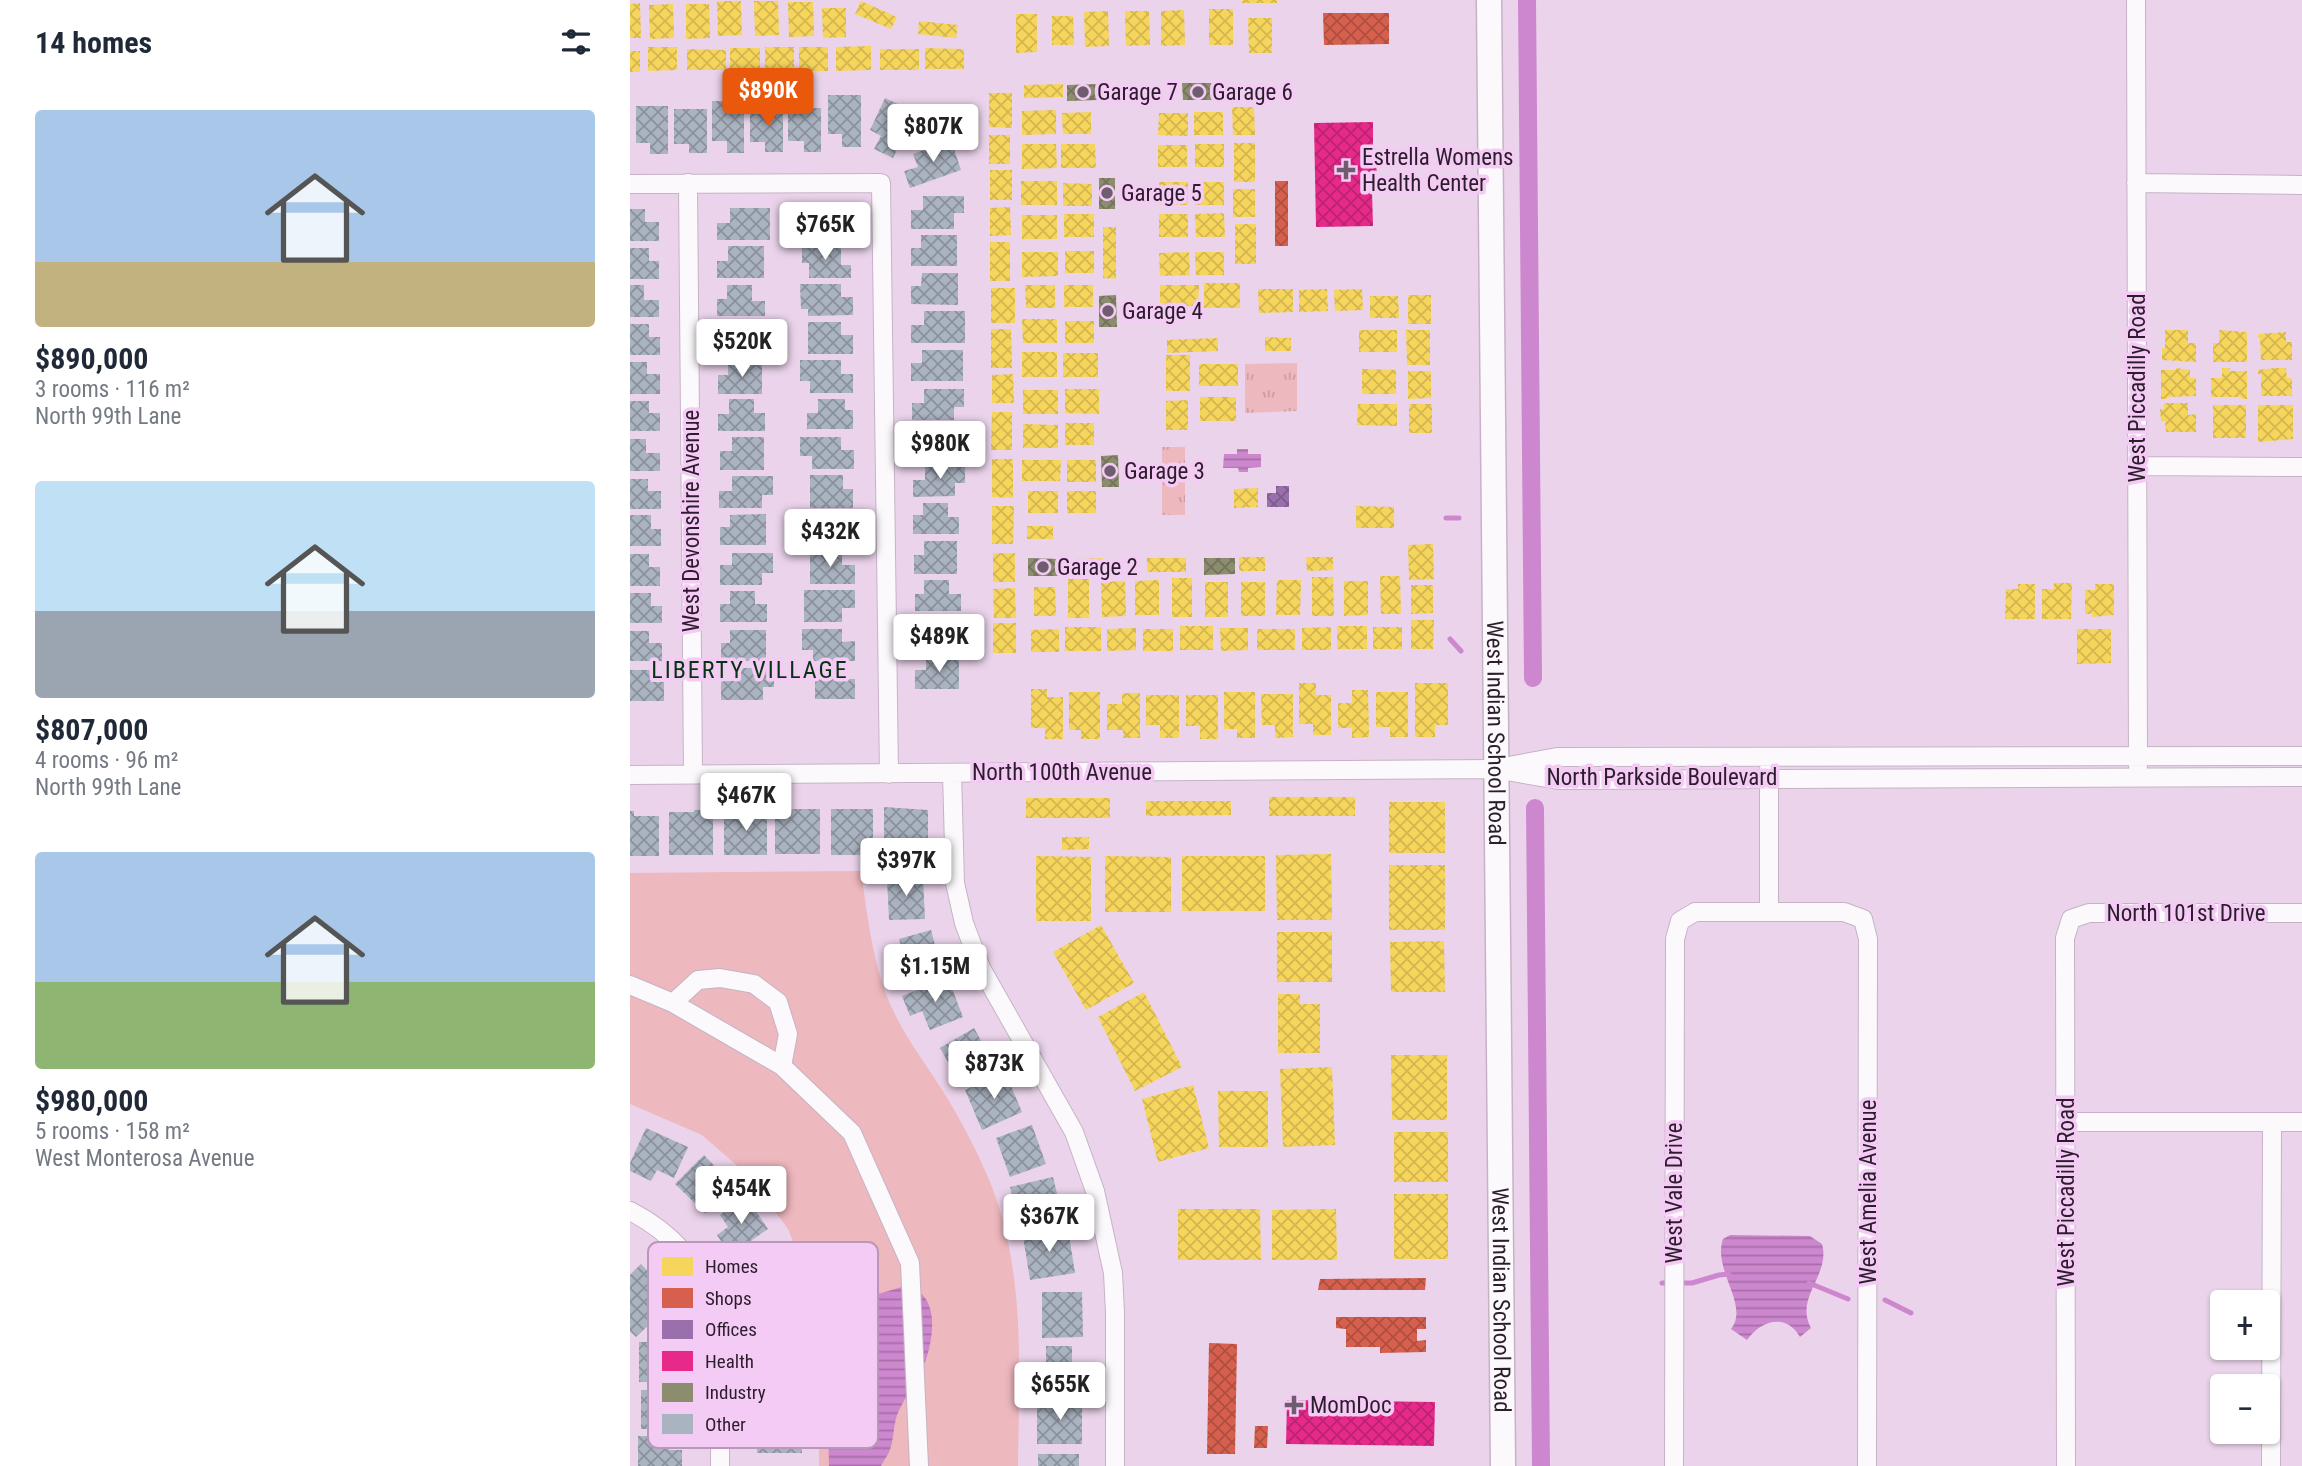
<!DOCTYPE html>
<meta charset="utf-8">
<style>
:root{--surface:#fff;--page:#f2f2f3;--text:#1f2937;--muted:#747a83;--accent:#ea580c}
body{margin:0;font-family:"Roboto Condensed",sans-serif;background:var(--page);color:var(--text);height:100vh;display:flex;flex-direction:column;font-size:26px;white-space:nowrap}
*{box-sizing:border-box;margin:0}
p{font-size:23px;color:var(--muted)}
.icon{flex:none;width:38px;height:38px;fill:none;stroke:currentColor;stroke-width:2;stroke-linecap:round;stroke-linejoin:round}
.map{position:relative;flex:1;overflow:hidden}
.details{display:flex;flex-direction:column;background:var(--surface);width:630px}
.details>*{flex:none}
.controls{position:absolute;left:1580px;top:1290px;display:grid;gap:14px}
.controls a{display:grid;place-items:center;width:70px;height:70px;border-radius:7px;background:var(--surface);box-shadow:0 2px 5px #0004;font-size:35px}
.price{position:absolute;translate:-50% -60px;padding:0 16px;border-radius:7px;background:#fff;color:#222;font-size:23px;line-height:46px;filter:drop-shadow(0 2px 4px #0008)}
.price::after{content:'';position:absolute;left:50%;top:42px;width:21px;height:16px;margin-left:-10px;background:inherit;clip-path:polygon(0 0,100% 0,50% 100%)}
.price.on{background:var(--accent);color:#fff}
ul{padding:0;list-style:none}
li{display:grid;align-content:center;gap:14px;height:371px;padding:0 35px}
li span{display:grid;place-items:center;height:217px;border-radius:7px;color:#555}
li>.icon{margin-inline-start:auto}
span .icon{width:126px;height:126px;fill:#fffc;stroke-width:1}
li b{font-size:30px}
h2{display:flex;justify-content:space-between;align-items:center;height:84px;padding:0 35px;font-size:30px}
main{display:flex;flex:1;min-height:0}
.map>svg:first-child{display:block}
</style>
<main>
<section class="details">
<h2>14 homes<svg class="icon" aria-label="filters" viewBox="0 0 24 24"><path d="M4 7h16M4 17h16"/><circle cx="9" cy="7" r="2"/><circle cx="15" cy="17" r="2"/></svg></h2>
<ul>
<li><span style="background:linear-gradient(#a9c7e8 70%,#c2b280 0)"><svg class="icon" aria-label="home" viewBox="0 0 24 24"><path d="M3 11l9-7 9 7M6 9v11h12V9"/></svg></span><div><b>$890,000</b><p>3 rooms · 116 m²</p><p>North 99th Lane</p></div></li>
<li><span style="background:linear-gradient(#bfe0f5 60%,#9aa5b1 0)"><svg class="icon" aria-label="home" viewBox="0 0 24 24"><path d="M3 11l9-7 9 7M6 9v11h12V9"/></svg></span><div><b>$807,000</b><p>4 rooms · 96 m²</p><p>North 99th Lane</p></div></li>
<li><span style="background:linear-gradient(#a9c7e8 60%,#8fb573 0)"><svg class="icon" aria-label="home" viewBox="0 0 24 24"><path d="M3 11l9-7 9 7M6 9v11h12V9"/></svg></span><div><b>$980,000</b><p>5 rooms · 158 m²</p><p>West Monterosa Avenue</p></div></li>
</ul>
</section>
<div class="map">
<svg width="1672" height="1466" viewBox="0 0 1672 1466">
<defs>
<pattern id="park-tufts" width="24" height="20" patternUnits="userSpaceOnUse" patternTransform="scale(1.75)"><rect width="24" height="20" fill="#edb8be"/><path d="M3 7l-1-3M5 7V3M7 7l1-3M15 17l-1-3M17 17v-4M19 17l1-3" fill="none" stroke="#cb9ea3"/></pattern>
<pattern id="water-rules" width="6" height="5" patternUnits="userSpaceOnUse" patternTransform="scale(1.75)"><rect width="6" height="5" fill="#cc87ce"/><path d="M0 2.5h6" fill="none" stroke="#a66ea7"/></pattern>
<pattern id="homes-cross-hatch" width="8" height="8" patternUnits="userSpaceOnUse" patternTransform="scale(1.75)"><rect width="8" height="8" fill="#f6d55c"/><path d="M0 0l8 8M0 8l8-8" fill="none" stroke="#d3b650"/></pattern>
<pattern id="shops-cross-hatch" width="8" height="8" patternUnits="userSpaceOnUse" patternTransform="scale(1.75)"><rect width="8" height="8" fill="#d6604d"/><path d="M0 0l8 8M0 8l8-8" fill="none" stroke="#ae4f40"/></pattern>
<pattern id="offices-cross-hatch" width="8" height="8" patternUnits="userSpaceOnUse" patternTransform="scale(1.75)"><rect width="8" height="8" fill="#9970ab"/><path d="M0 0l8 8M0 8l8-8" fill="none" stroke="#7d5b8b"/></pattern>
<pattern id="health-cross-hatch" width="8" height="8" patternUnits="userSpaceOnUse" patternTransform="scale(1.75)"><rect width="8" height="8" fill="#e7298a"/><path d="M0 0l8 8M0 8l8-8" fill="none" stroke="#bb2371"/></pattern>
<pattern id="industry-cross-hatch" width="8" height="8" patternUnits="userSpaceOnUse" patternTransform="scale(1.75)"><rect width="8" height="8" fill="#8c8c6e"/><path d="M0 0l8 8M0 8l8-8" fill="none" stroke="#73725b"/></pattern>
<pattern id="building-cross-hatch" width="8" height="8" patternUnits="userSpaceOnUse" patternTransform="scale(1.75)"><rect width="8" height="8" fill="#aab3c0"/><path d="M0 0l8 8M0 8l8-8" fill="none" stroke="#8b919c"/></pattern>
</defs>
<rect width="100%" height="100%" fill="#ebd4eb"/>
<!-- grass -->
<path fill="#edb8be" d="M231 871C237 914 243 966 261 1006 276 1040 300 1069 319 1101 335 1128 350 1157 362 1187 396 1276 389 1373 388 1466H189V1353L183 1292 158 1229 120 1177 72 1135 0 1104V873Z"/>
<!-- park -->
<path fill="url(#park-tufts)" d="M667 363V411L615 413V364Z
M532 447H555V515H532Z"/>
<!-- water -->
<path fill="url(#water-rules)" d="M607 449H618V454H631V467L618 468V472H609L608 468H593L594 454H607Z
M1100 1235 1180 1236 1192 1244C1201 1275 1164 1297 1181 1328L1170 1337C1156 1312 1130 1321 1117 1340L1101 1329C1120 1305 1082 1270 1093 1239Z
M275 1286C314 1293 303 1346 291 1372 284 1386 272 1402 267 1415 263 1427 264 1441 259 1452 257 1457 253 1461 251 1466H199L197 1389 199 1369 211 1323 219 1309 228 1300Z"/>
<!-- homes -->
<path fill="url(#homes-cross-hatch)" d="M612 0H647V3H612Z
M87 1H111L112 35 88 36Z
M124 1H148L149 35 125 36Z
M231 1 267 17 261 29 225 14Z
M158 2H183L184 36 159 37Z
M10 3 11 38H0V4Z
M43 4 44 38 20 39 19 5Z
M56 4H79L80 38 56 39Z
M192 8H216V37L193 38Z
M579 9H603V45H579Z
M554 10 555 45 531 46V11Z
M478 11 479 46 455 47 454 12Z
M495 11H519L520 45 496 46Z
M386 14H407V52L386 53Z
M422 16H443L444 45H422Z
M618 18H642V53H619Z
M289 21 328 25 326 38 288 34Z
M241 46V70L206 71V47Z
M18 47H47V70L18 71Z
M135 47H164V70L135 71Z
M169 47H198V71H169Z
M100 48H130V71L100 72Z
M295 48 334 49V69H295Z
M57 49 96 50V70H57Z
M250 49H289V70H250Z
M0 51H10V72H0Z
M433 84V97L394 98V85Z
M359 93H382V128L359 127Z
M602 107H624L625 135H603Z
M426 110V134L392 135V111Z
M461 112V134H433L432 113Z
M564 112H593V135H564Z
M529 113H558V136L528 135Z
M359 135H380V164H359Z
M604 143H625V182H604Z
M392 144H426L427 168 392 169Z
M431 144H465L466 168H431Z
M565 144H594V167H565Z
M528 145H557V167H528Z
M360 170H382V200H360Z
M391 181H427V205H391Z
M529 182H558V205H529Z
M564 182H594V205H565Z
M433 183 462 184V206H433Z
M603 189H625V217H603Z
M380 207 381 235 360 236V208Z
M594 213 595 237H566L565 214Z
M434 214H464V237H434Z
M529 214H558V237H529Z
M392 215H427V239H392Z
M605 224H626V264H605Z
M473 227H486V279L473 278Z
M360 242H380V281H360Z
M435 251H464V273H435Z
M392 252H428V276L392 277Z
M559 252 560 275 530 276 529 253Z
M565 252H594V275H566Z
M574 283H610V308H574Z
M395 285H425V308H396Z
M434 285H463V307H434Z
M530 285H569L568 306H530Z
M361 288H385V323H361Z
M628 289H663V312L629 313Z
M697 289 698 311 669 312V290Z
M732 289 733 310 705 311 704 290Z
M778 295H801V324H778Z
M740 296H768L769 318H740Z
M392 319H427V343H393Z
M435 321H464V343H435Z
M361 329H381L382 368H361Z
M729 330H767V352H729Z
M776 330H800V365H777Z
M1535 330H1558V343H1566V362L1532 360V348H1535Z
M1589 330 1617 332V362H1583V343H1589Z
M1656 332V342H1662V360H1631L1630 338H1628V334Z
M635 337 661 338V351H635Z
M588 338V351L537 353V340Z
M392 352H427V377H392Z
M433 353H468V377H433Z
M536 355H560V391H536Z
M569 364H608V386H569Z
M1546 368 1560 370V378H1566V396L1537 397V399H1531V370H1546Z
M1592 368H1600V371H1617V399H1612V397H1581V378H1592Z
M1644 368H1656L1657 378H1662V396H1631V374H1628V370Z
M732 369 766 370V394H732Z
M778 371H801V398L778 399Z
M383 374 384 403H362V375Z
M435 389H469V414L435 413Z
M393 390H428V414H393Z
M570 397H606V421H570Z
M558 400V430H536V401Z
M1534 403H1558V415L1566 414V432H1536L1535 421H1531L1530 409H1534Z
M728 404H767V426L727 425Z
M779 404H802V433H779Z
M1583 405H1616V438H1583Z
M1628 405H1663V439L1628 442Z
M362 412H382V450H361Z
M435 423H464V445H435Z
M393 424 428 425V448H393Z
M362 459H383V498L362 497Z
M392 460H431L430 481H392Z
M437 460H466V482H437Z
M628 488V507L604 508V489Z
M398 491H428V513H398Z
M437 491H466V513H437Z
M362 506H384L383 544H362Z
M726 506 764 507V528H726Z
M397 526H423V539H397Z
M803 544 804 579 779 580 778 545Z
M363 553H385V582H363Z
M609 557H635V571H609Z
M676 557H703V570L677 571Z
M473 558V571L447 572V559Z
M517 558H556V572H517Z
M750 576H770L771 614H751Z
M682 577H703L704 616H682Z
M542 578H562V617H542Z
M438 579H459V618H438Z
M529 580V615H505V581Z
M647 580H671L670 615H646Z
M495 581 496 616 472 617 471 582Z
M714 581H738V615L714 616Z
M575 582H598V617H575Z
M611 582H635V616H611Z
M1424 583H1442L1441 619H1412V589H1424Z
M1388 584H1405V619H1375L1376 589H1388Z
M1465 584H1484V615L1462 617V614H1455V590H1465Z
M781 585H803V613L781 614Z
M404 587H425L426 616H404Z
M385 588 386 618H364L363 589Z
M781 620H804L803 649H781Z
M363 623H386V653H363Z
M550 626H583V650H550Z
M707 626H737V649H707Z
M435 627H471V651H435Z
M701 627V650H672V628Z
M743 627H772V649H743Z
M506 628V650L477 651V629Z
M590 628H618V650L591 651Z
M429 629V652H401V630Z
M513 629H543V651H513Z
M627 629H665V650H627Z
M1447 629H1481V663L1447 664Z
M669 683H686V695H701V735H683V724H669Z
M785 683H818V725H805V737H785Z
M401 689H417V697H433V739H415V728H401Z
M722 690H738L739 737 722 738V728H708V703H722Z
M439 692H470V739H451V730H439Z
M594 692H625V738H607V729H594Z
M746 692H778V737H760V727H746Z
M492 693H510V738H493V730H477V704H492Z
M631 694H663V737L645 738V725H632Z
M516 695H549V738H530V725H516Z
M556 695H588V739H570V726H556Z
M639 797H725V816H639Z
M396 798H480V818H396Z
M516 801H601V815L516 816Z
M759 802H815V853H759Z
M432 837H459V849L432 850Z
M701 854 702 920H647L646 855Z
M406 856 461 857V921H406Z
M475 856 541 857V912H475Z
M552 856H635V911H552Z
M759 865H815V930H759Z
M471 925 504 983 456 1010 423 952Z
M647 932H702V982H647Z
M814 941 815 992H761L760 942Z
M514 992 552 1067 505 1091 468 1017Z
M648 994H670V1004H690V1053H648Z
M761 1055H817V1120H762Z
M702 1067 705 1145 653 1147 650 1069Z
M563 1085 579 1148 528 1162 512 1099Z
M588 1091H638V1147H589Z
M764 1132H818V1182H764Z
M764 1194H818V1259H764Z
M548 1209H630L631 1260H548Z
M706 1209 707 1260H642V1210Z"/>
<!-- shops -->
<path fill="url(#shops-cross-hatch)" d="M693 13H759V44L694 45Z
M645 181H658V246H645Z
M796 1278 795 1290H688L690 1279Z
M706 1317H796V1329H787V1341L796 1340V1352L750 1353V1347H716V1329L706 1328Z
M579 1343 607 1344 605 1454H577Z
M625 1426H638L637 1448H624Z"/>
<!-- offices -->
<path fill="url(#offices-cross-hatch)" d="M646 486H659V507H637V493H646Z"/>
<!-- health -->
<path fill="url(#health-cross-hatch)" d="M743 122V148H746L747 191H742L743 226 686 227 684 123Z
M657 1400 805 1402 804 1446 656 1444Z"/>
<!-- industry -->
<path fill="url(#industry-cross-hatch)" d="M552 83H583V100H553Z
M468 84V100L437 101V85Z
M469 178H485V209H469Z
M486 295 487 327H469V296Z
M488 455 489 487H472L471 456Z
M398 558 429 559V576H398Z
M574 558H605V574L574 575Z"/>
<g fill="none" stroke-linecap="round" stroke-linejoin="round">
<!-- stream -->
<path stroke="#cc87ce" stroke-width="5" d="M816 518H829
M820 639 831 651
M1032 1283H1062L1089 1275 1099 1274
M1179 1283 1218 1299
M1255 1300 1281 1313"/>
<!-- canal -->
<path stroke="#cc87ce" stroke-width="18" d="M897 0 903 678
M905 808 911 1466"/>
</g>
<!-- building -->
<path fill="url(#building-cross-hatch)" d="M198 95H231V147H212V134H198Z
M255 98 285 112 263 158 244 149 251 136 240 130Z
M82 101H98V110H114V153H97V141H82Z
M6 106H38V154H20V143H6Z
M120 108H153V152H135V142H120Z
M158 108H191V152H174V141H158Z
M44 109H77V153H59V144H44Z
M321 140 331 170 280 188 274 171 288 167 283 154Z
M293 196H334V213H324V229H281V210H293Z
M169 207H209V221H222V239H180V226H169Z
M100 208H140V240H87V223H100Z
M0 209H15V222H29V241H0Z
M291 235H327V266H281V248H291Z
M98 246H134V278H87V261H98Z
M172 246H211V265H221V278H179V263H172Z
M0 248H19V261H29V279H0Z
M292 273H328V305L281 304V286H291Z
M170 284H211V297H223V315L178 316V309H171Z
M0 285H14V300H29V317H0Z
M97 285H122V301H135V316H87V299H97Z
M294 311H335V343H281V325H294Z
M99 322 142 323 141 343H131V355L88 354V336L99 337Z
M178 322H211V335H223V354H178Z
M0 324H19V337H30V355H0Z
M292 350H333V381H281V363H292Z
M170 360H211V374H223V393H180V381H170Z
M98 361H132V394H88V375H98Z
M0 362H17V374H30V394H0Z
M294 389H334V407H324V420H282V403H294Z
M99 399H124V413H135V431H88V414H99Z
M188 399H215V410H223V429H177V413H188Z
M0 401H19V413H30V431H0Z
M295 426H326V458H282V440H295Z
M102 437H134V470H90V451H102Z
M170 437H211V450H224V469H182V456H170Z
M0 439H16V453H30V471H0Z
M335 464V483H325V496L283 497V480H295V465Z
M180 475H213V489H223V508H180Z
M102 476H143V495H132V508H89V491H102Z
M0 479H18V491H31V509H0Z
M293 503H318V517H329V534H283V515H293Z
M136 514V545H90V527H100V515Z
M0 515H21V529H31V546H0Z
M172 515H213V527H225V546H183V533H172Z
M294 541H327V574H284V555H294Z
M180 552H212V565H225V584H180Z
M102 553H143V573H132V585H90V565H102Z
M0 554H19V567H30V586H0Z
M294 580H319V594H331V611H285V594H294Z
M174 590H225V608H212V622H174Z
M100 591H125V604H137V622H90V604H100Z
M0 593H21V606H32V623H0Z
M294 618H329V649H285V630H294Z
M172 629H212V642L225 641V661H183V650H172Z
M100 630H136V661H91V643H100Z
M0 631H19V643H32V661H0Z
M296 656H329V689H285V670H296Z
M103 668H144V687H133V700H91V681H103Z
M185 668H211V679H225V699H185Z
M0 670H21V682H34V701H0Z
M254 807 298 810V853H254Z
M145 809H190V854H145Z
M201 809H243V855H201Z
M64 810H83V855H39V812H64Z
M0 811H4V816H29V856H0Z
M94 811H137V855H94Z
M293 877 295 919 259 920 257 878Z
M301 930 311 968 280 976 269 939Z
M318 978 333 1017 300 1030 292 1011 280 1016 272 996Z
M344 1028 355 1048 346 1053 353 1067 329 1081 310 1048Z
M375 1072 392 1112 352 1130 335 1090Z
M402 1125 416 1164 380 1177 366 1138Z
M16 1128 58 1147 44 1178 27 1170 21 1181 0 1171V1163Z
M74 1155 103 1185 75 1213 45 1184Z
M423 1177 433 1218 391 1228 380 1187Z
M116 1197 138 1229 100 1255 87 1235 98 1227 90 1215Z
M438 1229 445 1273 400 1280 393 1236Z
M11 1264 32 1286 23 1293 37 1307 6 1337 0 1331V1275Z
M412 1292H452L453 1337 412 1338Z
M9 1342H43V1363H51L52 1382H9Z
M416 1346H442V1367H451V1383H407V1369H416Z
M11 1390H40V1406H52V1429H11Z
M407 1400H452V1444H407Z
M140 1414H172V1453H127V1428H140Z
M8 1436H39V1450H52V1466H8Z
M408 1454H449V1466H408Z"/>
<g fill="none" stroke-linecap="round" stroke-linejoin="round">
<!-- street casing -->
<g stroke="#c5b3c5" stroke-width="20">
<path id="street" d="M1506 0 1508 766
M58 183 63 774
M1506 183 1672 185
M0 184 251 183 259 774
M1508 466 1672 467
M879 766 927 757 1672 756
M1139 769V912
M322 773 325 883 334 923 351 968 444 1132 465 1191 483 1273 485 1313V1466
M0 775 865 769 928 780 1672 777
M0 985 43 1003 152 1066 222 1133 280 1263 289 1466
M43 1003 68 980 90 978 124 984 148 1002 158 1034 152 1066
M1437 1122H1672
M0 1211C40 1231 73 1266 86 1310 92 1330 91 1354 91 1374 91 1405 90 1435 90 1466
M1044 1466 1045 939 1050 921 1065 912H1214L1233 919 1238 939 1237 1466
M1436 1466 1435 938 1441 919 1459 913H1672
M1641 1466 1642 1122"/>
</g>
<!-- secondary casing -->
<g stroke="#c5b3c5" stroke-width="27">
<g id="secondary">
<path id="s1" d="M859 0 873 1466"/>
</g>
</g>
<!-- street -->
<use href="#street" stroke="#fcf9fc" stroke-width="18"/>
<!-- secondary -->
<use href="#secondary" stroke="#fcf9fc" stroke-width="24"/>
</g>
<!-- markers -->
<g fill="#6f5d6f" stroke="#f4cbf4" stroke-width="2.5">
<circle cx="453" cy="92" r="7"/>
<circle cx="568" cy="92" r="7"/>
<path d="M712.5 159.5h7v7h7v7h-7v7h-7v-7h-7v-7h7z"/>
<circle cx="477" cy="193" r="7"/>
<circle cx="478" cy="311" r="7"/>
<circle cx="480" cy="471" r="7"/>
<circle cx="413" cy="567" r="7"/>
<path d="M660.5 1394.5h7v7h7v7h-7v7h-7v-7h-7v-7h7z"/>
</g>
<g text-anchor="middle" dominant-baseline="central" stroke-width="7" stroke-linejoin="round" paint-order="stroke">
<!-- poi labels -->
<g font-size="23" fill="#2c1d2c" stroke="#f4cbf4" text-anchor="start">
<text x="467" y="92">Garage 7</text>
<text x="582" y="92">Garage 6</text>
<text x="732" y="157">Estrella Womens<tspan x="732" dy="26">Health Center</tspan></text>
<text x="491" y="193">Garage 5</text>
<text x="492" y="311">Garage 4</text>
<text x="494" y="471">Garage 3</text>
<text x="427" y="567">Garage 2</text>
<text x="680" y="1405">MomDoc</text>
</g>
<!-- street labels -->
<g font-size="23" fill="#2c1d2c" stroke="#f4cbf4">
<text transform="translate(1507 388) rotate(-90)">West Piccadilly Road</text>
<text transform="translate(61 521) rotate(-90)">West Devonshire Avenue</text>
<text stroke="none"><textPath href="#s1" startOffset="733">West Indian School Road</textPath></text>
<text x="432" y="772">North 100th Avenue</text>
<text x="1032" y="777">North Parkside Boulevard</text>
<text x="1556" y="913">North 101st Drive</text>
<text transform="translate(1238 1192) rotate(-90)">West Amelia Avenue</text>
<text transform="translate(1436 1192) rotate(-90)">West Piccadilly Road</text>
<text transform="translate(1044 1193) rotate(-90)">West Vale Drive</text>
<text stroke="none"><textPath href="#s1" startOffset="1300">West Indian School Road</textPath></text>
</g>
<!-- neighbourhood labels -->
<g font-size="24" letter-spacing="2" fill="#06340e" stroke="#f4cbf4">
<text x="120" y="670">LIBERTY VILLAGE</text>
</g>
</g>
<!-- legend -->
<rect x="18" y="1242" width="230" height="206" rx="10" fill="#f4cbf4" stroke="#b897b8" stroke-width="2"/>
<rect x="32" y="1257" width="31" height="19" fill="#f6d55c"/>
<rect x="32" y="1288" width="31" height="20" fill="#d6604d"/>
<rect x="32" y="1320" width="31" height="19" fill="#9970ab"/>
<rect x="32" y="1351" width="31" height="20" fill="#e7298a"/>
<rect x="32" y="1383" width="31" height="19" fill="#8c8c6e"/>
<rect x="32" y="1414" width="31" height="20" fill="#aab3c0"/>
<g font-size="19" fill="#2c1d2c">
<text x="75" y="1273">Homes</text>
<text x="75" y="1305">Shops</text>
<text x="75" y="1336">Offices</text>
<text x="75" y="1368">Health</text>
<text x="75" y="1399">Industry</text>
<text x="75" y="1431">Other</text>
</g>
</svg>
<div class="controls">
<a>+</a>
<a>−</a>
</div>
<b class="price on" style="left:138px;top:128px">$890K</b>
<b class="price" style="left:303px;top:164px">$807K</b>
<b class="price" style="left:195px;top:262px">$765K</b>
<b class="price" style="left:112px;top:379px">$520K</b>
<b class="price" style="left:310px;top:481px">$980K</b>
<b class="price" style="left:200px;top:569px">$432K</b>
<b class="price" style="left:309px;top:674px">$489K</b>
<b class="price" style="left:116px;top:833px">$467K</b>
<b class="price" style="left:276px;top:898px">$397K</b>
<b class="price" style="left:305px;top:1004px">$1.15M</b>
<b class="price" style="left:364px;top:1101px">$873K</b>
<b class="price" style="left:111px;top:1226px">$454K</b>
<b class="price" style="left:419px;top:1254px">$367K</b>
<b class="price" style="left:430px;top:1422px">$655K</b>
</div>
</main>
